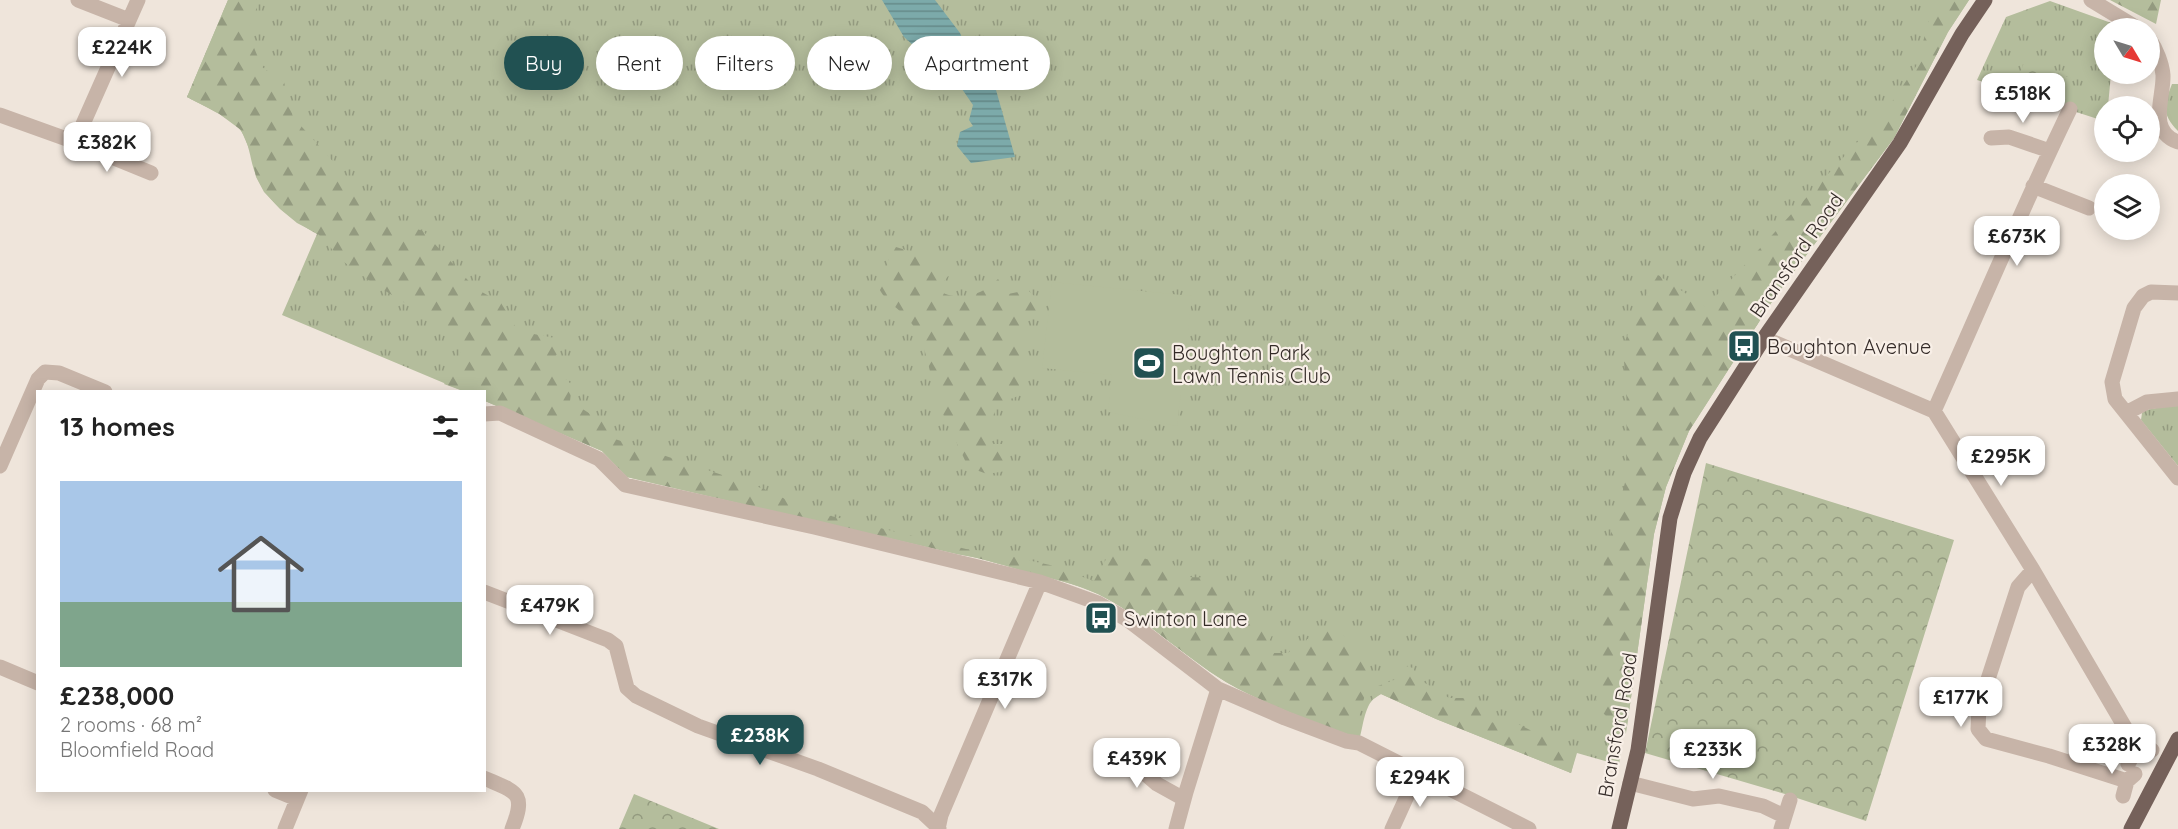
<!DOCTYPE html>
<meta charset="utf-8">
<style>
:root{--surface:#fff;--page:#f2f2f2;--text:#222;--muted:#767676;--accent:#215152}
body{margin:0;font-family:Quicksand,sans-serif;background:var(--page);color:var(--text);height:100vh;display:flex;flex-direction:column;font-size:22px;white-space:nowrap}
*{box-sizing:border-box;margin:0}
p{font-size:20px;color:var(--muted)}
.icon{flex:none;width:33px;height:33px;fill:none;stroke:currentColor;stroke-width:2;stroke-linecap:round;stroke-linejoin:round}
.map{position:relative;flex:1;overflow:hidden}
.side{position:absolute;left:36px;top:390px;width:450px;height:402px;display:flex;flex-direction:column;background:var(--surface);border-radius:0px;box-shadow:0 3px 15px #0003}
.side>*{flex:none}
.hud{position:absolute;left:504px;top:36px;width:570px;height:54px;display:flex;gap:12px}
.needle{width:39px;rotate:128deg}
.controls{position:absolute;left:2094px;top:18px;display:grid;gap:12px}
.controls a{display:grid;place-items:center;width:66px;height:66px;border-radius:50%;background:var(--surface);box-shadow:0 3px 15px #0003;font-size:30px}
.price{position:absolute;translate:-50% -51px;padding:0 14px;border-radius:12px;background:#fff;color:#222;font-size:20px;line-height:39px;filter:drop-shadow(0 2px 3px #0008)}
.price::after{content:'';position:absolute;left:50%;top:36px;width:18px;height:14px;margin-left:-9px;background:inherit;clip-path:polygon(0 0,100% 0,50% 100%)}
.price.on{background:var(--accent);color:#fff}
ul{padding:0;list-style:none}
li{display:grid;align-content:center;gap:12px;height:318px;padding:0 24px}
li span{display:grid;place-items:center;height:186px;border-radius:0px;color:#555}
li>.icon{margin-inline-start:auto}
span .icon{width:108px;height:108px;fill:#fffc;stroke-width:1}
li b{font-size:26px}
h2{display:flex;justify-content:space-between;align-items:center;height:72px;padding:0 24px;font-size:26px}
.pill{padding:0 21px;border-radius:27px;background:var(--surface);box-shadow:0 3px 15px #0003;font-size:21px;line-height:54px}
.pill.on{background:var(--accent);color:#fff}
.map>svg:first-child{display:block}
</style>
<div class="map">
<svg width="2178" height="829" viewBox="0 0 2178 829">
<defs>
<pattern id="grass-tufts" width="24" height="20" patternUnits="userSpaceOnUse" patternTransform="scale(1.5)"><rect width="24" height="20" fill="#b4bd9c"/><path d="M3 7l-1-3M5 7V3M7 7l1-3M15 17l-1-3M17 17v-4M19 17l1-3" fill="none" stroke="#939a7f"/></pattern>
<pattern id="forest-firs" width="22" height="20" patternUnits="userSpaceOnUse" patternTransform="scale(1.5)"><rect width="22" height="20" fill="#b4bd9c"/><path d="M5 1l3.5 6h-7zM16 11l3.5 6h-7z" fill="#939a7f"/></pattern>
<pattern id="park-crowns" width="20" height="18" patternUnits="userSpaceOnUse" patternTransform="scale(1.5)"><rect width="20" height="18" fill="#b4bd9c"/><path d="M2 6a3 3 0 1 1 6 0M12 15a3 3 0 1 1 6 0" fill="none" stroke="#939a7f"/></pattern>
<pattern id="water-rules" width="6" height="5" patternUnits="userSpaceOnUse" patternTransform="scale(1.5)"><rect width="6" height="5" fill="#7caaaa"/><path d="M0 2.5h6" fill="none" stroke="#668b8a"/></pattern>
</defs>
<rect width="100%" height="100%" fill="#efe5db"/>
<!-- grass -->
<path fill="url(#grass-tufts)" d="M228 0H1969L1948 32 1894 138 1775 297 1689 431 1666 487 1654 534 1626 733 1621 737 1618 748 1621 751 1619 765 1577 753 1571 773 1436 719 1381 694C1365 700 1364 722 1360 737L1353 736C1310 720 1266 705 1226 682 1182 655 1144 617 1098 594 1074 583 1049 578 1024 571 1000 564 981 558 957 554L627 477 602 451 485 401 484 392 463 391 282 315 317 234C291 219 264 200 254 170 250 158 249 142 241 131 232 118 201 105 187 97Z
M2050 1 2117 25 2116 28H2104V74H2111L2108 106H2104V121L1977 80 2006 17Z
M2172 84H2178V131C2161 114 2164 104 2172 84Z
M2172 405 2178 406V466L2141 420 2142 413 2146 410Z"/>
<!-- forest -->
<path fill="url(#forest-firs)" d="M228 0H260L247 31 262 67 284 82 293 117 363 195 399 223 423 231 475 288 501 303 518 331 560 339 564 345 554 358 556 370 572 385 570 401 603 422 612 438 764 489 802 507 831 516 966 549 992 552 1050 565 1094 581 1110 552C1131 552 1150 563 1171 562L1177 568 1176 578C1207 575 1228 579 1242 609L1254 611 1275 630 1269 641 1272 653H1288L1293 648H1303L1307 639H1318L1326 626 1350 639 1367 654V688L1353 736C1310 720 1266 705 1226 682 1182 655 1144 617 1098 594 1074 583 1049 578 1024 571 1000 564 981 558 957 554L627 477 602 451 485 401 484 392 463 391 444 384 459 361 462 338 374 284 344 262 318 234 297 223 280 209 264 192 256 177 251 153 241 130 218 113 187 97Z
M1934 0H1969L1948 32 1894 138 1775 297 1689 431 1666 487 1654 534 1627 726 1596 710 1604 558 1626 479 1627 405 1623 346 1640 305 1658 275 1706 307 1885 112 1917 65Z
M2110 0H2161L2156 24Z
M896 247 928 257 949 275 937 289C955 303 983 296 998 279L1008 294 1028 290 1042 304 1045 313 1028 311 1018 396 998 404 983 440 994 444H1008L1006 471 987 474 968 467C958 444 945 422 937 399 929 373 927 342 909 320 896 305 879 299 876 278L886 275 888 261Z
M1406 666 1413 668 1417 678 1449 698H1465L1477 706 1487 722 1518 724 1576 753 1571 773 1436 719 1381 694 1372 700 1378 686 1399 678Z"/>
<!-- park -->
<path fill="url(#park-crowns)" d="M2024 62 2072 78 2063 107 2015 92Z
M1706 463 1954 540 1866 821 1785 794 1645 753Z
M634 794 719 829H619Z"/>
<!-- garden -->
<path fill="#b4bd9c" d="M1052 282 1192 296 1177 426 1108 412 1112 375 1042 368Z"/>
<!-- water -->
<path fill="url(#water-rules)" d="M882 0H935L960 33 971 59 996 90 1015 157 971 163 957 146 960 132 973 126 969 120 973 105 953 76 941 70 904 37Z"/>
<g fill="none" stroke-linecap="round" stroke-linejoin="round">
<!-- minor -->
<path stroke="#c7b4a8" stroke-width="15" d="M78 0 129 20
M2091 0 2137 28
M2150 40C2156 49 2162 63 2163 75 2164 98 2147 131 2178 142
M0 115 75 142 151 173
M1991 138 2009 137 2050 151
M75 142 138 0
M2033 186 2089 208
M2178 293 2151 292 2143 296 2134 308 2112 382 2115 399 2178 478
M1764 338 1934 411 2033 570 2137 748
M1934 411C1979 311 2022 208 2070 109
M2126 413 2147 402 2178 399
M484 414 500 413 599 459 625 485 814 527 1040 582 1098 603 1128 620 1218 689 1285 718 1346 741 1359 743 1529 829
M0 466 38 379 45 372 59 373 105 392
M2033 570 2018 587 1979 707 1978 729 1986 739 2049 756 2127 781
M484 592 608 640 616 646 627 688 636 696 698 726 818 769 922 812 939 828
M0 667 38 683
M1106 748 1128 759 1157 784 1184 799
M2128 764 2137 748 2152 750
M484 778C516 792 527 792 512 829
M1630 783 1693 799 1719 796 1763 806 1784 816
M275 790 297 799
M2123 796 2127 781 2135 774
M285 829 301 790
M938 829 941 815 1040 582
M1176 829 1186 792 1218 689
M1392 829 1418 772
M1781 829 1790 800"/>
<!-- major -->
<path stroke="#75615a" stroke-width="15" d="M1619 829 1638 750 1670 518 1684 473 1700 438 1764 338 1900 143 1962 34 1985 0
M2131 829 2178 739"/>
</g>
<!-- icons -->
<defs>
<g id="bus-square" transform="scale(1.725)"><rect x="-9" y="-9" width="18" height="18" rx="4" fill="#215152" stroke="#f8efe7"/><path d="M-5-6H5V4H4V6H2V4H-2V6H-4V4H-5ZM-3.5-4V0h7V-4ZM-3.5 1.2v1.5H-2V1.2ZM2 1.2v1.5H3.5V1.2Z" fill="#fff"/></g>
<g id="stadium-square" transform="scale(1.725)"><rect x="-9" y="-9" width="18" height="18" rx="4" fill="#215152" stroke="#f8efe7"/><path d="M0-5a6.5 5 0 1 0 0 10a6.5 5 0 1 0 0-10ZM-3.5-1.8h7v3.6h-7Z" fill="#fff"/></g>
</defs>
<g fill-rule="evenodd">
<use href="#bus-square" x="1744" y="346"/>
<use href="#stadium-square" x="1149" y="363"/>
<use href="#bus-square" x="1101" y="618"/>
</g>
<g text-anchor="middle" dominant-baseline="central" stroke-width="4.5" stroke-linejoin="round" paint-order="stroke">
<!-- street labels -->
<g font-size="20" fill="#342b28" stroke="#f8efe7">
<text transform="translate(1796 255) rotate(-55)">Bransford Road</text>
<text transform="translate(1617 725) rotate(-80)">Bransford Road</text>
</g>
<!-- poi labels -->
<g font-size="20" fill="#342b28" stroke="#f8efe7" text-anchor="start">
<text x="1767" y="346">Boughton Avenue</text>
<text x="1172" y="352">Boughton Park<tspan x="1172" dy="23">Lawn Tennis Club</tspan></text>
<text x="1124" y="618">Swinton Lane</text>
</g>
</g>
</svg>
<div class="controls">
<a><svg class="needle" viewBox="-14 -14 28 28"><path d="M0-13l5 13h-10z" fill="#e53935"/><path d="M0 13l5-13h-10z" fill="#767676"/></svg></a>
<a><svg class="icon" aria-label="locate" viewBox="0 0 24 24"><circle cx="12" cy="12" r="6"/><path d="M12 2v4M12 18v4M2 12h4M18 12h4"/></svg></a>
<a><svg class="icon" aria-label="layers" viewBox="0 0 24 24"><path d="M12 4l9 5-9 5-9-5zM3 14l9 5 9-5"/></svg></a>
</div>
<b class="price" style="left:122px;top:78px">£224K</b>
<b class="price" style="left:2023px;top:124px">£518K</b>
<b class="price" style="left:107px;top:173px">£382K</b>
<b class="price" style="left:2017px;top:267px">£673K</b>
<b class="price" style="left:2001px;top:487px">£295K</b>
<b class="price" style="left:550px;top:636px">£479K</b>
<b class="price" style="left:1005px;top:710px">£317K</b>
<b class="price" style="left:1961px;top:728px">£177K</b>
<b class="price on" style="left:760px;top:766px">£238K</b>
<b class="price" style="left:2112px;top:775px">£328K</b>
<b class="price" style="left:1713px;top:780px">£233K</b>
<b class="price" style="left:1137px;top:789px">£439K</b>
<b class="price" style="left:1420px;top:808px">£294K</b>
<div class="hud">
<a class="pill on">Buy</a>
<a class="pill">Rent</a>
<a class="pill">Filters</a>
<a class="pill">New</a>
<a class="pill">Apartment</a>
</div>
<section class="side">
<h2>13 homes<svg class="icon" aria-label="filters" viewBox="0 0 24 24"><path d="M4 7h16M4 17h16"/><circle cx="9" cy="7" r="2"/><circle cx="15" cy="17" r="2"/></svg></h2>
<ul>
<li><span style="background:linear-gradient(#a9c7e8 65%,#7fa58c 0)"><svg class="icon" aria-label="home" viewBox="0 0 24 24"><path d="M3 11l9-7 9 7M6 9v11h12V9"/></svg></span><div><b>£238,000</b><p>2 rooms · 68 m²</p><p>Bloomfield Road</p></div></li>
</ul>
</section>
</div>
